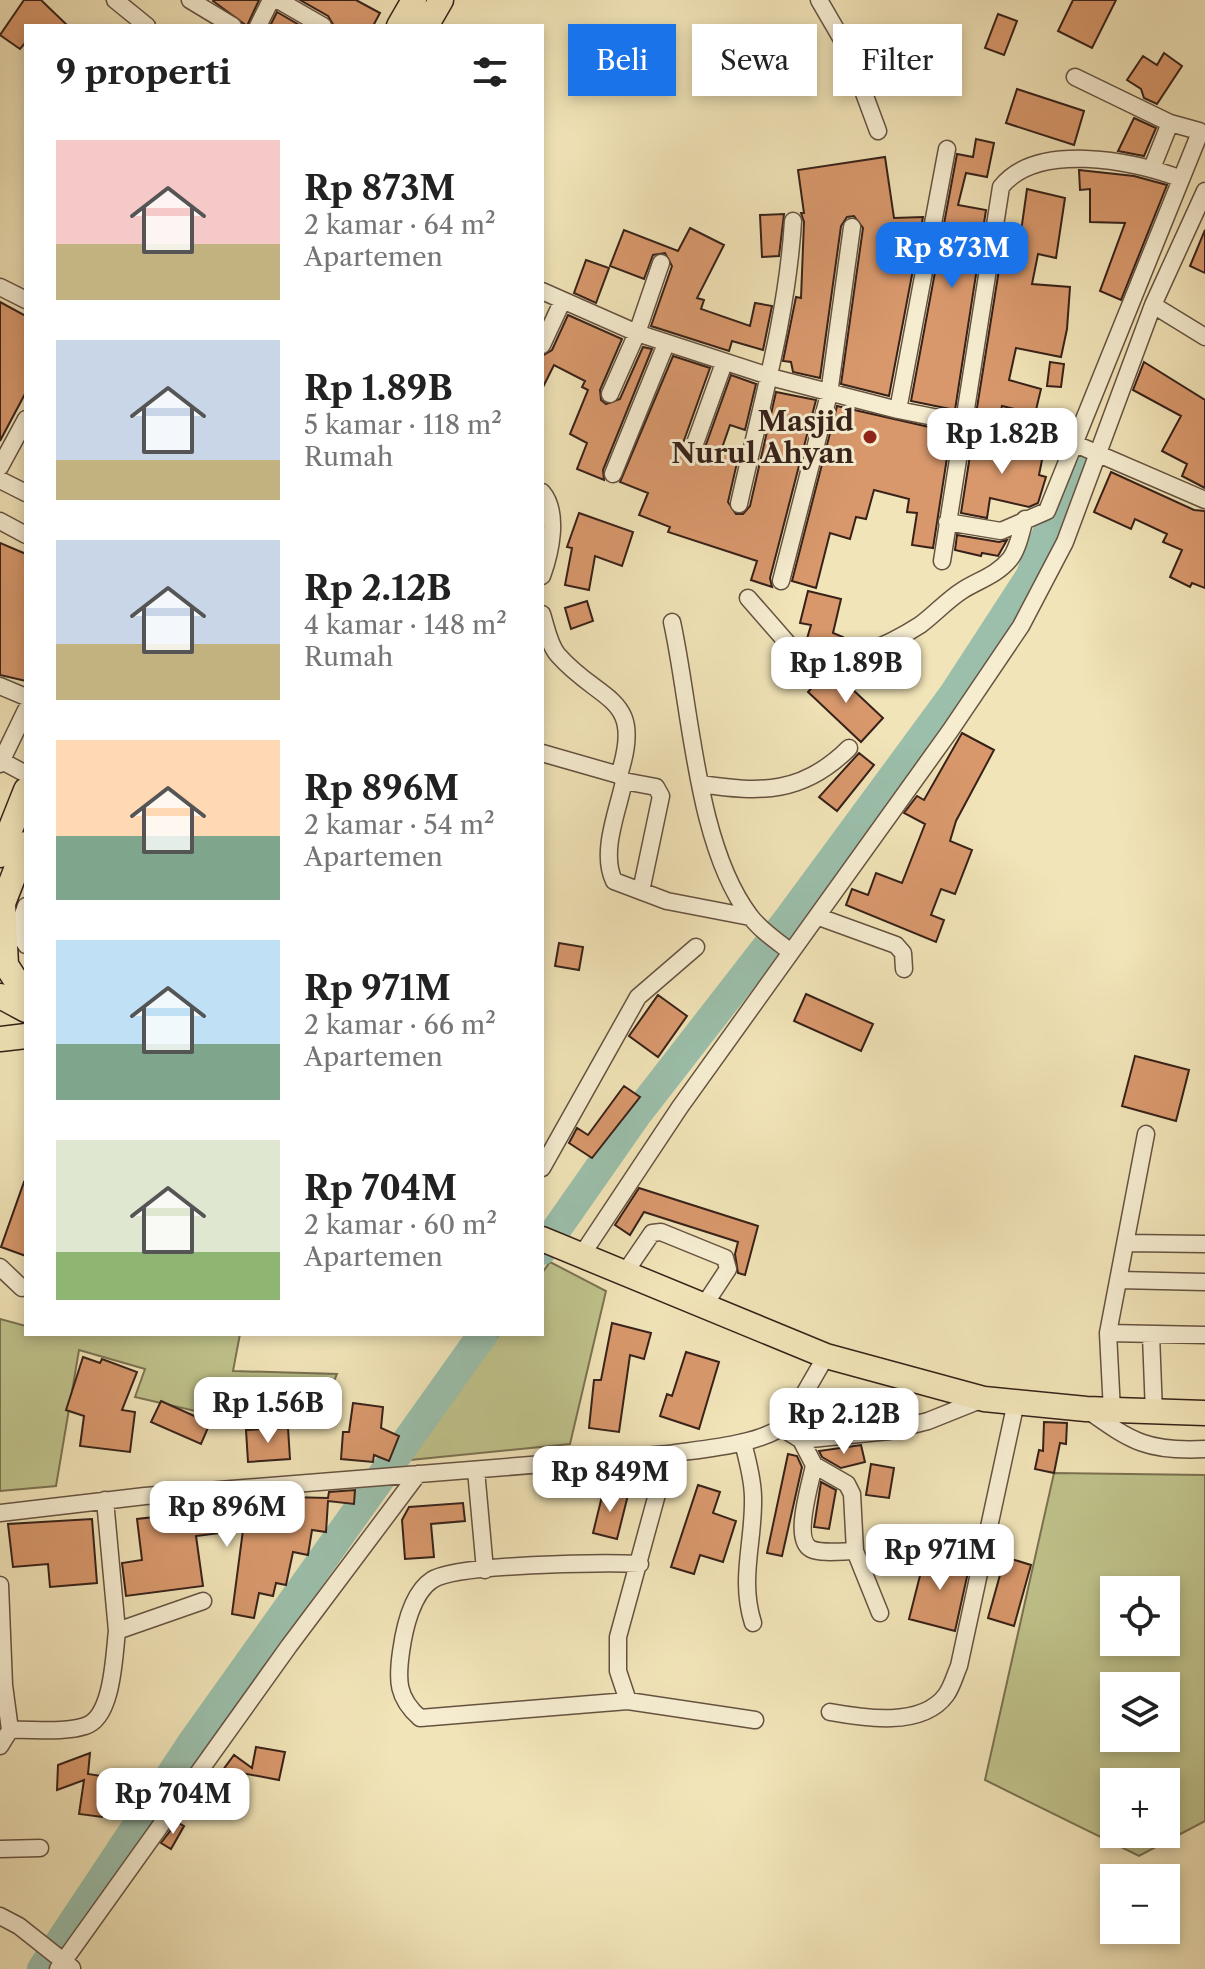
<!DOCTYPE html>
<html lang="id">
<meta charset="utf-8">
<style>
:root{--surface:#fff;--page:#f6f6f6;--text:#222;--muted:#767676;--accent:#1a73e8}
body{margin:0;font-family:"Libre Caslon Text",serif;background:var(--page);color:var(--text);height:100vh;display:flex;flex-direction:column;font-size:30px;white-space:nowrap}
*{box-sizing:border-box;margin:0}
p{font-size:26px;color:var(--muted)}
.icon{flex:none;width:44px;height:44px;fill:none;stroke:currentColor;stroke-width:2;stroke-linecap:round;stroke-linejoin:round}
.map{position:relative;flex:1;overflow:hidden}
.panel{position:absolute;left:24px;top:24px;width:520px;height:1312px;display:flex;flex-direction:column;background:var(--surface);border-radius:0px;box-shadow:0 4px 12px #0003}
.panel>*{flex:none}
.top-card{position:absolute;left:568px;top:24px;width:516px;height:72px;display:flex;gap:16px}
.fabs{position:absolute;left:1100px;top:1576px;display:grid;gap:16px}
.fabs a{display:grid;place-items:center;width:80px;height:80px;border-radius:0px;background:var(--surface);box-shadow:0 4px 12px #0003;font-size:40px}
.price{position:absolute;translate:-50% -68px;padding:0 18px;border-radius:16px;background:#fff;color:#222;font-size:26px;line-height:52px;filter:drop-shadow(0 2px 4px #0008)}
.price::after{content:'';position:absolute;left:50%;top:48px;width:24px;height:18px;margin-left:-12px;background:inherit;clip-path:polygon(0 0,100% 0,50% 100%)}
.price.selected{background:var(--accent);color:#fff}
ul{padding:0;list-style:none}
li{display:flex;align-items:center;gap:24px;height:200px;padding:0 32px}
li span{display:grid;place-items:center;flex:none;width:224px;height:160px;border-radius:0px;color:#555}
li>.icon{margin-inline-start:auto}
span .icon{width:96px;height:96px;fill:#fffc;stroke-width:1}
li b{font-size:34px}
h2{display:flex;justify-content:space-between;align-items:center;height:96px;padding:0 32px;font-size:34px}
.pill{padding:0 28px;border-radius:0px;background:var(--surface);box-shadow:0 4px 12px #0003;font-size:28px;line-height:72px}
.pill.selected{background:var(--accent);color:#fff}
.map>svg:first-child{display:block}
</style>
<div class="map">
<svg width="1205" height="1969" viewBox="0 0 1205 1969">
<rect width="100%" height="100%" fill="#f1e4b8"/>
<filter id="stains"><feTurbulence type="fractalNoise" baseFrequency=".0025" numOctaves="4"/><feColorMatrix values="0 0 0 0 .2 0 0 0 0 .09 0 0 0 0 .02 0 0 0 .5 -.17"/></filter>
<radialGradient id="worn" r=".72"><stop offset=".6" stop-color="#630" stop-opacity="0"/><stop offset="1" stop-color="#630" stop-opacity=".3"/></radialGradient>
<!-- green -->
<path fill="#bfc28b" stroke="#7b7252" stroke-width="2" fill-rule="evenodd" d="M550 1262 606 1291 570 1444 410 1460 499 1334H542V1273Z
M0 1319 26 1326V1334H240L233 1371 337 1374 318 1419 217 1416 135 1397 145 1369 79 1350 56 1486 0 1491Z
M1054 1473 1205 1475V1821L1139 1856 985 1780ZM1114 1590H1166V1642H1114ZM1166 1686V1738H1114V1686ZM1114 1782H1166V1834H1114Z"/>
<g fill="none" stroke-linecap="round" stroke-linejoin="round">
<!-- river -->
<path stroke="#9bbfab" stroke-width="30" d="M542 1250 637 1114 790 917 954 694 1030 577 1079 452
M42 1969 192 1743 483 1334"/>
</g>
<!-- building -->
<path fill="#d8986c" stroke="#372119" stroke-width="2" d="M24 0H41L68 26H26V42L20 49 0 35Z
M259 0 247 26 213 1 214 0Z
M300 0H356L380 13 373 26H334L328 16Z
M1073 0H1116L1092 48 1058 31Z
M277 12 301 26H270Z
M998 14 1017 21 1004 55 985 48Z
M1164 53 1182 66 1157 104 1144 98 1141 89 1127 80 1143 56 1157 65Z
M1017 89 1084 111 1074 145 1006 123Z
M1134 118 1156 128 1144 156 1118 151Z
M976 139 994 143 987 177 966 173 958 205 986 210 955 410 911 401 957 154 973 157Z
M885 157 894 218 923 217 889 396 841 384 863 228 854 216 847 217 841 226 820 378 793 372 791 362 783 361 796 297 801 298 804 222 801 213H804L798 170Z
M1079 170 1134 176 1167 185 1121 300 1100 291 1125 223 1090 222V189L1080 190Z
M1027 189 1065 198 1056 258 1038 254 1032 284 1070 287 1067 329 1061 357 1016 348 1009 380 1041 389 1035 414 1002 406 999 419 976 414 1001 257 1017 260Z
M784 214 779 256 762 257 760 215Z
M690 228 724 245 697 298 704 300 701 309 750 326 755 303 772 306 763 350 732 341 729 351 651 326 672 266 665 253 653 255 644 279 610 266 624 230 678 251Z
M1205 230V273L1190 266Z
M586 260 609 268 596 303 574 293Z
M0 302 26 316V392L0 441Z
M568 315 622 339 600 390 601 400 606 404 620 399 643 347 652 349 603 470 604 480 577 469 587 443 570 434 588 390 582 387 585 381 554 365 542 389V356L552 350Z
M673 356 710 368 682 446 684 455 690 460 703 453 731 375 756 384 745 430 730 425 722 448 739 454 728 502 736 514H743L750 506 776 392 816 400 770 578 772 587 751 580 757 561 668 532 670 527 639 515 648 493 620 482Z
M1050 362 1064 364 1061 387 1047 386Z
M1144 362 1205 400V488L1182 476 1187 464 1162 451 1181 416 1133 390Z
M837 406 951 432 933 548 912 545 917 513 907 512 909 499 874 490 866 519 856 517 850 539 830 533 816 588 792 581Z
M973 436 1044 450 1039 475 1046 477 1038 503 1029 507 990 498 987 518 961 513Z
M1111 472 1194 510 1205 511V588L1192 583 1190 587 1170 577 1182 550 1163 542 1167 534 1135 519 1131 529 1094 512Z
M579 513 633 532 622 566 595 556 589 590 565 585 572 548 567 547Z
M957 535 999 542 1007 540 998 556 982 553 981 556 955 550Z
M0 543 26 554V681L0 675Z
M808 591 841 599 833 633 843 637 839 649 832 650 806 642 811 625 800 623Z
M587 601 593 621 571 629 565 608Z
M834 672 883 718 861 742 808 692 825 673Z
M962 733 994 750 956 821 950 841 972 850 955 894 941 889 931 915 944 920 936 942 846 905 852 889 868 895 876 873 902 883 925 824 904 813 917 796 924 800Z
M859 753 874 765 837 811 819 797Z
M559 943 583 947 579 970 555 966Z
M806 994 873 1024 861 1051 794 1021Z
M658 995 687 1016 658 1057 629 1036Z
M1135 1056 1189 1070 1176 1121 1122 1106Z
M624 1086 640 1097 592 1158 569 1143 577 1128 588 1135Z
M24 1182 26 1183V1256L1 1247Z
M639 1188 758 1226 745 1275 738 1273 735 1254 738 1242 644 1212 630 1235 615 1225Z
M612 1323 651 1333 644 1359 630 1355 619 1432 589 1428 594 1380H601Z
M686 1352 719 1362 699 1429 660 1416 667 1394 672 1396Z
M83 1357 100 1363 102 1359 137 1372 122 1410 135 1412 130 1452 80 1446 84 1416 66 1410Z
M161 1401 210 1423 201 1444 151 1422Z
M353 1403 383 1407 381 1428 399 1436 389 1461 374 1455 373 1462 341 1459 343 1432H349Z
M1044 1422 1067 1423 1066 1444 1060 1443 1054 1473 1035 1469 1039 1450 1043 1451Z
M288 1428 290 1459 248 1462 246 1430Z
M861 1445 865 1462 841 1468 822 1457 819 1451Z
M788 1454 797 1456 802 1467 782 1556 767 1553Z
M871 1464 894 1468 889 1498 866 1495Z
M821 1482 836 1490 829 1529 814 1527Z
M698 1485 720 1492 713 1513 736 1521 723 1562 700 1555 694 1574 671 1567Z
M604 1488 628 1495 617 1539 593 1533Z
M355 1490 354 1504 328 1501 326 1532 312 1530 308 1555 293 1552 286 1585 276 1583 273 1596 259 1593 254 1618 232 1614 243 1530 196 1536 203 1586 126 1596 122 1563 142 1560 137 1519 227 1509V1514L285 1524 289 1497 328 1498 329 1492Z
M463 1503 465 1521 431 1524 434 1557 405 1559 402 1520 409 1507Z
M92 1519 97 1583 50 1587 48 1564 13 1567 8 1524Z
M926 1552 970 1563 955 1631 909 1619Z
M1005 1557 1031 1565 1014 1626 988 1618Z
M256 1747 285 1752 279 1780 242 1773 230 1788 217 1778 234 1755 252 1768Z
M90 1753 88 1774 108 1777 102 1817 79 1814 84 1780 57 1790 58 1765Z
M196 1795 204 1799 193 1818 183 1812Z
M177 1822 184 1826 171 1849 161 1843Z"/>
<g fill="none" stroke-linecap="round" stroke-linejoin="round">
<!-- minor casing -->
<g stroke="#665241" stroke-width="19">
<path id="minor" d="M115 0 147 26
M190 0 233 26
M278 0 323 26
M819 0 848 50 878 131
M258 26 271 0
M1075 77 1170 123 1152 168
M0 287 26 300
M542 291 637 333 778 379 898 410 1080 446 1205 500
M1153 305 1205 337
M542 345 562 302
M610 394 637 333 661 263
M898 410 947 149
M693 449 724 363
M0 467 26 419
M613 474 666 344
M0 480 26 493
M542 492C560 513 550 554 542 576
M739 504C760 409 787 319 793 221
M0 521 26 535
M947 522 1001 531 1047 511 1199 135V131L1170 123
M942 561 1001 187C1036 142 1132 160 1179 178
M781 581 829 394 852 227
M748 598 804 662C841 667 889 645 920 625 935 614 947 600 963 590 979 580 997 575 1010 559 1018 549 1021 532 1025 519
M542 614C546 626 549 645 558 655 601 704 645 695 619 775
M672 622C691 708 696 845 750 916 760 930 778 942 791 952
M0 686 26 697
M542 753 619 775 624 781C618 811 600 852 614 881L667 901 750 917
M0 760 26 774
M0 764 26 710
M624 781 656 787 661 796 641 891
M701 784C761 793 803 794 849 748
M26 906 17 931 26 945
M819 917 896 945 903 953 904 969
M542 1168 638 997 696 947
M1126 1243 1205 1244
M581 1256 680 1107 950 731 1021 626 1065 542 1153 305 1205 191
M0 1267 22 1288
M624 1274 652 1233 661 1232 725 1258 728 1269 703 1307
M1119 1280 1205 1282
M1108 1333 1146 1134
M1151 1335 1154 1413
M1086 1409C1132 1442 1148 1452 1205 1449
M1112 1411 1108 1333 1205 1335
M782 1428 801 1440 889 1431 928 1421 983 1399
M801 1440 814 1465 847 1484 852 1494 855 1551 880 1613
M743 1442C747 1460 753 1478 753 1498 754 1542 739 1579 753 1623
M814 1465C811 1483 792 1539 811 1549 822 1554 843 1551 855 1551
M476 1470 485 1570
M105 1500 117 1631
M0 1513 145 1496 668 1454C700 1449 765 1445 788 1422L826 1356
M640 1564C605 1562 456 1564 432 1580 412 1593 404 1630 401 1652 397 1680 397 1698 420 1718L628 1701 755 1720
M0 1585 4 1685 10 1730
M628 1701 618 1671V1637L668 1454
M830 1712C863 1718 922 1728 946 1695 952 1687 955 1675 959 1666L1016 1402
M0 1746 10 1730C33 1729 64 1733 85 1726 113 1718 114 1655 117 1631L203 1601
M0 1849 40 1848
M0 1916 19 1926 72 1968
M58 1969 289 1646 418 1474"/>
</g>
<!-- highway casing -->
<g stroke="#372119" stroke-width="27">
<path id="highway" d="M399 26 414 0
M426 26 441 0
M0 855 26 790
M3 903 6 965 26 996
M0 911 26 844
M0 996 26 1010
M0 1039 26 1036
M542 1239 826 1356 984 1399 1086 1409 1205 1413"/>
</g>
<!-- minor -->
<use href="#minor" stroke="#f6edd1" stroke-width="16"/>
<!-- highway -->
<use href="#highway" stroke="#f1e4b8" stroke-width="24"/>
</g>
<!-- markers -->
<circle fill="#8f2418" stroke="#f6edd1" stroke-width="3" cx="870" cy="437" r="8"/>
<g text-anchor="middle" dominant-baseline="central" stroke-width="6" stroke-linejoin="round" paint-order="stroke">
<!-- poi labels -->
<g font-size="28" font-weight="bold" fill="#372119" stroke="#f6edd1" text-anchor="end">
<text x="854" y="421">Masjid<tspan x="854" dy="32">Nurul Ahyan</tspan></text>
</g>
</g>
<rect width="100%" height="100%" filter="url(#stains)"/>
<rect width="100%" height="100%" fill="url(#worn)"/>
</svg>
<div class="fabs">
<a><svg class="icon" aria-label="locate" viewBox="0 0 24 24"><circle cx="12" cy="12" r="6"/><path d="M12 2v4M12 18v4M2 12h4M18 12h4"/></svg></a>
<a><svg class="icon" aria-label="layers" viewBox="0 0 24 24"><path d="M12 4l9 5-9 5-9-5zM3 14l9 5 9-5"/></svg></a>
<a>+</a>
<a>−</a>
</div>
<b class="price selected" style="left:952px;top:290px">Rp 873M</b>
<b class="price" style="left:1002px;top:476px">Rp 1.82B</b>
<b class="price" style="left:846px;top:705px">Rp 1.89B</b>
<b class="price" style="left:268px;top:1445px">Rp 1.56B</b>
<b class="price" style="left:844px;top:1456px">Rp 2.12B</b>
<b class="price" style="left:610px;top:1514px">Rp 849M</b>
<b class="price" style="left:227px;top:1549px">Rp 896M</b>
<b class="price" style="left:940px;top:1592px">Rp 971M</b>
<b class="price" style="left:173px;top:1836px">Rp 704M</b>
<div class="top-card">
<a class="pill selected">Beli</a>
<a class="pill">Sewa</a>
<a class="pill">Filter</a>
</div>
<section class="panel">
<h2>9 properti<svg class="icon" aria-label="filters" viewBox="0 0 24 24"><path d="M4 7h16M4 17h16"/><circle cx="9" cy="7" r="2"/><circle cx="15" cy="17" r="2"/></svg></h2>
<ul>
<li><span style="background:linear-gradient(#f6c9c9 65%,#c2b280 0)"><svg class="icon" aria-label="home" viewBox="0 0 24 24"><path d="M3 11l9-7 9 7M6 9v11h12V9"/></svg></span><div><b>Rp 873M</b><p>2 kamar · 64 m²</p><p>Apartemen</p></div></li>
<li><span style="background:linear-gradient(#c9d6e8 75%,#c2b280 0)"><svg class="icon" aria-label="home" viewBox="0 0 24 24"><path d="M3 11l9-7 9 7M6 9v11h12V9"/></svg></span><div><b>Rp 1.89B</b><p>5 kamar · 118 m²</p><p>Rumah</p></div></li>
<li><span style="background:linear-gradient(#c9d6e8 65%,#c2b280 0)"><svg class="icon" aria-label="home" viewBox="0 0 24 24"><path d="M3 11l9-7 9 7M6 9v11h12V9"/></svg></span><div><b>Rp 2.12B</b><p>4 kamar · 148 m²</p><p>Rumah</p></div></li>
<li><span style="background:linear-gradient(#ffd9b3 60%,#7fa58c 0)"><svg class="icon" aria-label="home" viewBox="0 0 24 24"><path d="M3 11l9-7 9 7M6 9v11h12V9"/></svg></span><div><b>Rp 896M</b><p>2 kamar · 54 m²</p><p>Apartemen</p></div></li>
<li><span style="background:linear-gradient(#bfe0f5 65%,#7fa58c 0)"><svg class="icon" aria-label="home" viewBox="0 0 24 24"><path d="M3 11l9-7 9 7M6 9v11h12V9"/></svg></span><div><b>Rp 971M</b><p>2 kamar · 66 m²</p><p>Apartemen</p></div></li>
<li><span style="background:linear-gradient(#dfe7d0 70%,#8fb573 0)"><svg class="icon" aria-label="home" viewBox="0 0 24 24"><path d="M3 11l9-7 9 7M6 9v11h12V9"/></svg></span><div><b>Rp 704M</b><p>2 kamar · 60 m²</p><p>Apartemen</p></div></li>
</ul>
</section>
</div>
